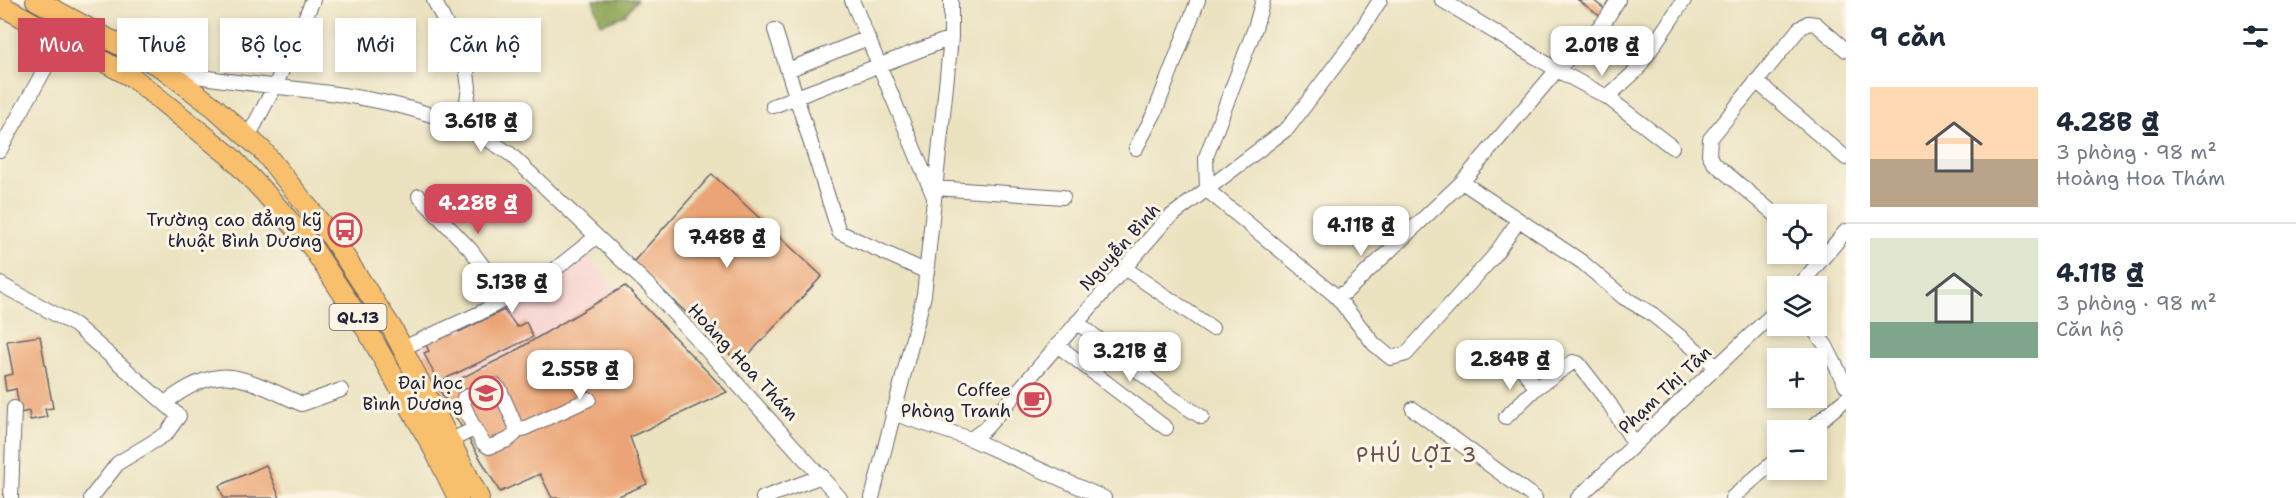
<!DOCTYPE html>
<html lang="vi">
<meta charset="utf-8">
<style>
:root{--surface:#fff;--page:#f2f2f3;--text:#1f2937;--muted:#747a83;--line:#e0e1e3;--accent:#d1495b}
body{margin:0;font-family:"Shantell Sans",sans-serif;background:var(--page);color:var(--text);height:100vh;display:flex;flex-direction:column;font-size:22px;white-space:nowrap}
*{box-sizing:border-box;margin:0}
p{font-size:20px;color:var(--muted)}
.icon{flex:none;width:33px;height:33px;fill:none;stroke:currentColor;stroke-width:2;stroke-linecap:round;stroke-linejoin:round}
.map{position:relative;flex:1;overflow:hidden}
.side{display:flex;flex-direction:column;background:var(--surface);width:450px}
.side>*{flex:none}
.hud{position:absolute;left:18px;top:18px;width:570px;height:54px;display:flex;gap:12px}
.controls{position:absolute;left:1767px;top:204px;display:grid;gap:12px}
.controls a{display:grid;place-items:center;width:60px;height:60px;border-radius:0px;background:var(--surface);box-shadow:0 3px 9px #0003;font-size:30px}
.price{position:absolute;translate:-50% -51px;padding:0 14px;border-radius:12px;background:#fff;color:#222;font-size:20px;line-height:39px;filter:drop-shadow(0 2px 3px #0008)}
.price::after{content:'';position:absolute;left:50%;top:36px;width:18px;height:14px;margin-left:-9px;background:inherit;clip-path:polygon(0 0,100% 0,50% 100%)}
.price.active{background:var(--accent);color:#fff}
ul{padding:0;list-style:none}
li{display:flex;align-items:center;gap:18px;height:150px;padding:0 24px}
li+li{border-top:2px solid var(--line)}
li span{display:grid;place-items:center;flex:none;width:168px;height:120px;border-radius:0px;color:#555}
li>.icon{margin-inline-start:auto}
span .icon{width:72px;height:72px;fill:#fffc;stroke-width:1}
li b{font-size:26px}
h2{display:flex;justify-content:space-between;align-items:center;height:72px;padding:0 24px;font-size:26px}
.pill{padding:0 21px;border-radius:0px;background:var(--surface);box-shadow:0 3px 9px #0003;font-size:21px;line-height:54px}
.pill.active{background:var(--accent);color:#fff}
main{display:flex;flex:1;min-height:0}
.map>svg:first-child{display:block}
</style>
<main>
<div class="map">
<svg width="1846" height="498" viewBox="0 0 1846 498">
<rect width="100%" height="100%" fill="#fcf5e5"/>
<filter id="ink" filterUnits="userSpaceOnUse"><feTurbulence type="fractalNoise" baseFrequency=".0167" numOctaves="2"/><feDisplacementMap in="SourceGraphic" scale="12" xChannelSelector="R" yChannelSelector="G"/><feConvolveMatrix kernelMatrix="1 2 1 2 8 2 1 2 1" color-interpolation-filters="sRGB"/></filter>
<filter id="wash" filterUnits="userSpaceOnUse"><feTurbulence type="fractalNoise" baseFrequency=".008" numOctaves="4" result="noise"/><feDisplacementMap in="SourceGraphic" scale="24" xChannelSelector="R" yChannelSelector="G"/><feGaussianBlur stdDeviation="1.35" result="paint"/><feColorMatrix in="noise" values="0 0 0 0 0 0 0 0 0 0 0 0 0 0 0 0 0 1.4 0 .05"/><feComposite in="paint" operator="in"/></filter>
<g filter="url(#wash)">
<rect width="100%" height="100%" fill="#ebe2c0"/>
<!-- built -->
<path fill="#f7d0cf" d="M583 252 619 290 508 355 439 389 418 348Z"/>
<!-- forest -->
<path fill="#8ea657" stroke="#586449" stroke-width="1.5" d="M593 0H637L625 15 601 24Z"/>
<g id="blocks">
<!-- building -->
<path fill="#eba474" d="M1578 0H1593L1607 11 1601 17Z
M712 174 822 276 740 364 633 262Z
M625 286 727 392 630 437 647 484 614 498H552L540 474 500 492 439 389 508 355Z
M504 310 517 327 526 322 533 337 438 382 424 353 429 351 424 341 456 326 459 332Z
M40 336 53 408 45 409 47 417 30 420 29 411 20 413 16 389 6 391 4 376 13 374 7 341Z
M266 465 280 498H224L219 486Z"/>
</g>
</g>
<g filter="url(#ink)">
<use href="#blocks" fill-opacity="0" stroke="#68656a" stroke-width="1.5"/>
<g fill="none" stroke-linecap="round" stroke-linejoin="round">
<!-- minor casing -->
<g stroke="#68656a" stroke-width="16">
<path id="minor" d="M434 0 466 65 469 88 463 126
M852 0 934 197
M1263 0 1255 28 1206 157 1207 190 1336 296 1346 292 1462 182 1557 70 1442 0
M1618 0 1605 21 1557 70 1607 97 1672 147
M775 30 839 232 927 272
M788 70 868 38
M169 71C282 95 412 84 510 154L650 287 840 498
M1756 81 1846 158
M1607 97 1637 70 1684 0
M773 106 951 38
M248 137 276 84 313 0
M1136 148 1155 112 1198 0
M0 150 62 38
M1462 182 1582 262 1623 297 1652 314 1717 367
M935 188 1063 197
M419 196 470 249 507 298
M1778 217 1714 163 1709 154 1710 139 1799 29 1808 23 1816 24 1846 50
M1123 267 1212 328
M0 284 75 325 179 416 166 434 118 463 91 498
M1799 286 1846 231
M1336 296 1374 344 1391 358 1406 354 1494 256 1519 220
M1077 322 1171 397 1202 417
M1811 326 1826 346 1846 386
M1057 345 1166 428
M403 348 480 313 548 275 596 237
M1512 354 1536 388 1573 362 1578 363 1609 403 1634 443
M165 403C182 390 208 374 231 377 254 380 280 395 302 404L341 390
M1413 409 1535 498
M892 413 971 439 986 428 1166 220 1288 128 1358 35 1380 0
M1506 417 1536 388
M473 426 483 443 489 447 508 440 515 434 516 427
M1809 430 1846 399
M971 439 1104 498
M449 441 470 431 473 426 463 404 464 398 495 385 500 390 516 427 523 429 589 399
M11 498 14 408
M763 498 822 476
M872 498 924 295 951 38V0
M1578 498 1778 309
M1732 498 1778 458"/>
</g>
<!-- highway casing -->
<g stroke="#68656a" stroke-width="22">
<path id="highway" d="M36 0 164 69 215 108 263 151 331 236 393 330 479 498
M0 5 132 77 230 156 265 193 312 247 370 335 435 451 458 498"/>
</g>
<!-- minor -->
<use href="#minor" stroke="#fff" stroke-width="14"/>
<!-- highway -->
<use href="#highway" stroke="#f8bf6c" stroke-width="20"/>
</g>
</g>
<!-- icons -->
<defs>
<g id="bus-ring" transform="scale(1.725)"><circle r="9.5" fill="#fcf5e5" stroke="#d1495b" stroke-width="1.5"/><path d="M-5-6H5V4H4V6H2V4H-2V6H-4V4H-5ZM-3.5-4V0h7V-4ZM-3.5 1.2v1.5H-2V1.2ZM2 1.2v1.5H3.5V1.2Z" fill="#d1495b"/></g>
<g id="university-ring" transform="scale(1.725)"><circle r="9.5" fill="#fcf5e5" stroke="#d1495b" stroke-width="1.5"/><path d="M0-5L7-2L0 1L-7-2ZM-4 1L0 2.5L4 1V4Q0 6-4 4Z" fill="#d1495b"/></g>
<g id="cafe-ring" transform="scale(1.725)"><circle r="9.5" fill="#fcf5e5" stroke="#d1495b" stroke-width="1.5"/><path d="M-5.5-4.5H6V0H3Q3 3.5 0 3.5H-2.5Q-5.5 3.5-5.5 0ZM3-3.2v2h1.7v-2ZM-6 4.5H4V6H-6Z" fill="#d1495b"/></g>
</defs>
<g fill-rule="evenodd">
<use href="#bus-ring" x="345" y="230"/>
<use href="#university-ring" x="486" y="393"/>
<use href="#cafe-ring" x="1034" y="400"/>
</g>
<g text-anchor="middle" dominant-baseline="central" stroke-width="6" stroke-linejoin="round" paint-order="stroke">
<!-- shield labels -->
<rect fill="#fcf5e5" stroke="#63616e" stroke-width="1.5" x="329.5" y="304" width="57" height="26" rx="4.5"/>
<g font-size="16" font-weight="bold" fill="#22223b">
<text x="358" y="317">QL.13</text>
</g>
<!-- poi labels -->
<g font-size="18" fill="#22223b" stroke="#fcf5e5" text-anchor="end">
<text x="322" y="220">Trường cao đẳng kỹ<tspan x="322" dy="21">thuật Bình Dương</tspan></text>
<text x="463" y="383">Đại học<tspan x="463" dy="21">Bình Dương</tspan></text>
<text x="1011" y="390">Coffee<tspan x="1011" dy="21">Phòng Tranh</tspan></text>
</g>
<!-- street labels -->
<g font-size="18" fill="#22223b" stroke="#fcf5e5">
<text transform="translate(1120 247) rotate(-48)">Nguyễn Bình</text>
<text transform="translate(743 362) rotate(47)">Hoàng Hoa Thám</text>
<text transform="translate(1665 390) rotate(-43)">Phạm Thị Tân</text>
</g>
<!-- quarter labels -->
<g font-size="21" letter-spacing="1.5" fill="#68504f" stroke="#fcf5e5">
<text x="1417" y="455">PHÚ LỢI 3</text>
</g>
</g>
</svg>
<div class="controls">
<a><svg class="icon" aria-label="locate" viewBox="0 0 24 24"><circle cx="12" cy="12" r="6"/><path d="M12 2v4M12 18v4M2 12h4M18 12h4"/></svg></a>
<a><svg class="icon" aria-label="layers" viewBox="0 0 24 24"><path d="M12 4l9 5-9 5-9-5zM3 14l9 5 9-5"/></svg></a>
<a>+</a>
<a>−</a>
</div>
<b class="price" style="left:1602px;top:77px">2.01B ₫</b>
<b class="price" style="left:481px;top:153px">3.61B ₫</b>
<b class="price active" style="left:478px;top:235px">4.28B ₫</b>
<b class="price" style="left:1361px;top:257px">4.11B ₫</b>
<b class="price" style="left:727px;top:269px">7.48B ₫</b>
<b class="price" style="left:512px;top:314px">5.13B ₫</b>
<b class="price" style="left:1130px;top:383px">3.21B ₫</b>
<b class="price" style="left:1510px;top:391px">2.84B ₫</b>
<b class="price" style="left:580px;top:401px">2.55B ₫</b>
<div class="hud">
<a class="pill active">Mua</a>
<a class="pill">Thuê</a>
<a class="pill">Bộ lọc</a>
<a class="pill">Mới</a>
<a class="pill">Căn hộ</a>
</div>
</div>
<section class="side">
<h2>9 căn<svg class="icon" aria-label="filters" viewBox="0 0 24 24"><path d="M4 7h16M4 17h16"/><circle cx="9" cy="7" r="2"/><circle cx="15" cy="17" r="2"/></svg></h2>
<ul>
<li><span style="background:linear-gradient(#ffd9b3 60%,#b9a48a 0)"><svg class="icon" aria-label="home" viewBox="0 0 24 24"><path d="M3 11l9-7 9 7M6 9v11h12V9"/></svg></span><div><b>4.28B ₫</b><p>3 phòng · 98 m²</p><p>Hoàng Hoa Thám</p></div></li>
<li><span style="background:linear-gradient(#dfe7d0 70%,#7fa58c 0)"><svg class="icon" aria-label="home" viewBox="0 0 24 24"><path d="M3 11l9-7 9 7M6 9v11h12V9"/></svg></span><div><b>4.11B ₫</b><p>3 phòng · 98 m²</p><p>Căn hộ</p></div></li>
</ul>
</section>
</main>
